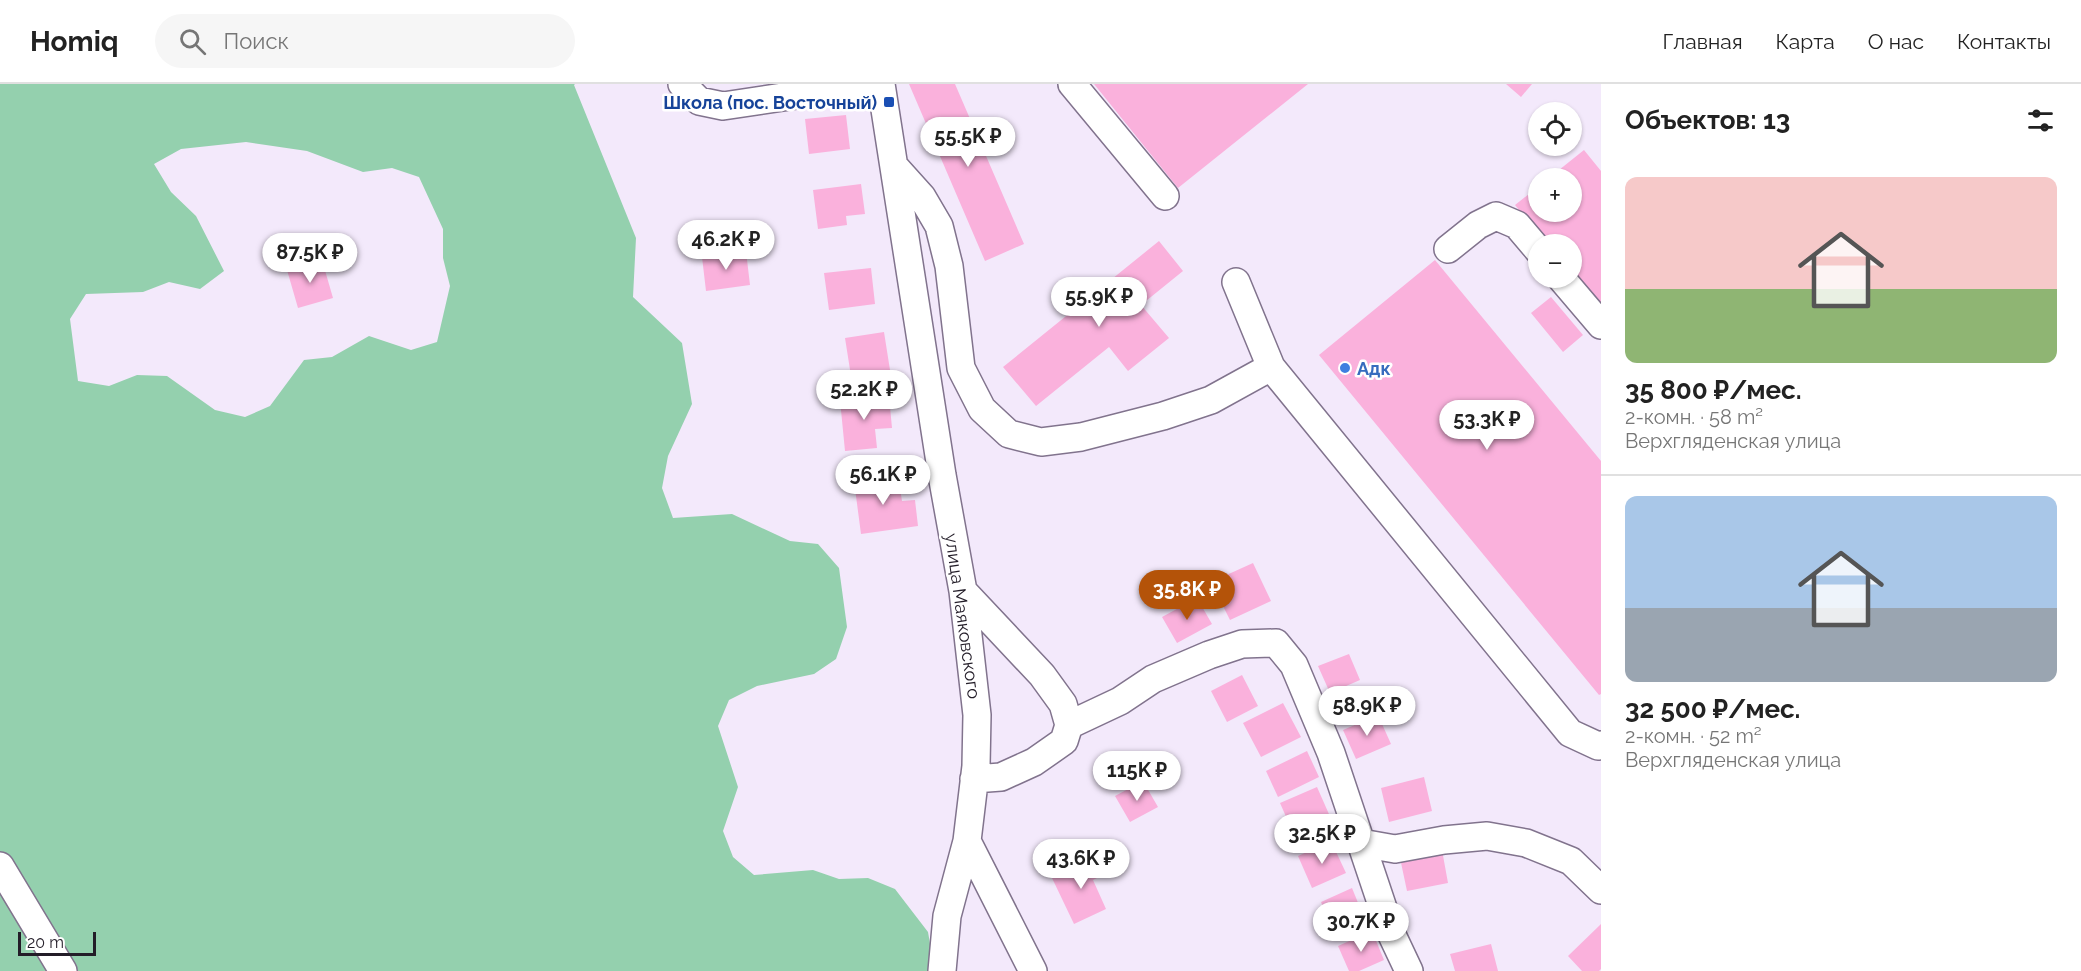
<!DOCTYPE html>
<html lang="ru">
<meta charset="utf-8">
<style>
:root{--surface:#fff;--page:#f6f6f6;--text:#222;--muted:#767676;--line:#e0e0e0;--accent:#b45309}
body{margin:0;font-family:Raleway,sans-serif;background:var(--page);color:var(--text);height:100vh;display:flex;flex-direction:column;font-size:22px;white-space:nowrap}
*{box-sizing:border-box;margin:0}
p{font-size:20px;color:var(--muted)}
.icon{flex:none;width:33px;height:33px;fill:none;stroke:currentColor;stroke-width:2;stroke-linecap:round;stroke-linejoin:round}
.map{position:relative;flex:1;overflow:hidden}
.drawer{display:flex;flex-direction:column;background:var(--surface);width:480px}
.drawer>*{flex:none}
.buttons{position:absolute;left:1528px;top:18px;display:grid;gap:12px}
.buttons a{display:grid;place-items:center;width:54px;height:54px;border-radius:50%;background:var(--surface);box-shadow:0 2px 4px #0004;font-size:30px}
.scale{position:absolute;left:18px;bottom:15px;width:78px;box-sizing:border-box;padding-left:6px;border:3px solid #231d28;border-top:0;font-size:16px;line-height:21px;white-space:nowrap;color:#231d28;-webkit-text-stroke:4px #fff;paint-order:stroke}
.price{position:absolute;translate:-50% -51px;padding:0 14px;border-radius:21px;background:#fff;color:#222;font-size:20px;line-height:39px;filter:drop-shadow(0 2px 3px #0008)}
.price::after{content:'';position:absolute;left:50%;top:36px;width:18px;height:14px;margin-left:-9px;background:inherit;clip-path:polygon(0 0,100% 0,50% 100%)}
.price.on{background:var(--accent);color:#fff}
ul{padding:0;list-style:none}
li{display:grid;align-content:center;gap:12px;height:318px;padding:0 24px}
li+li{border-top:2px solid var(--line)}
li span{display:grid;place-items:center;height:186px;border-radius:12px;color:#555}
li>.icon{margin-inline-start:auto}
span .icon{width:108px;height:108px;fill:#fffc;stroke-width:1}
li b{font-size:26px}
h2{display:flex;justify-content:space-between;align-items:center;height:72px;padding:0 24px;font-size:26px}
header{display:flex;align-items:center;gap:36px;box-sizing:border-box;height:84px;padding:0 30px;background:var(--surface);border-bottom:2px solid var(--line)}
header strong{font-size:28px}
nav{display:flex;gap:33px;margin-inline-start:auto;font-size:21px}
.search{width:420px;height:54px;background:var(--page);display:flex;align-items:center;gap:15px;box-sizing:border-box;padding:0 21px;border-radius:33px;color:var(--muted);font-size:22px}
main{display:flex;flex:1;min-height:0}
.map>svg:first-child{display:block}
</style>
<header>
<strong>Homiq</strong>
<div class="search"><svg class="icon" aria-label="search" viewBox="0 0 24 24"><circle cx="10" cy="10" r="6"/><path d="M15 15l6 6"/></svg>Поиск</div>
<nav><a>Главная</a><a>Карта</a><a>О нас</a><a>Контакты</a></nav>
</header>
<main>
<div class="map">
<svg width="1601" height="887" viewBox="0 0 1601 887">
<rect width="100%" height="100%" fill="#f3e9fb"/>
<!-- green -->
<path fill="#94d0ae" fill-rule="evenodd" d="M0 0H575L574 1 636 154 633 213 682 259 692 320 668 372 662 404 673 434 732 430 790 457 818 460 839 484 847 543 836 575 814 590 757 602 729 616 718 642 738 703 723 747 733 773 754 791 813 786 839 795 868 794 895 805 928 848 933 877V887H0ZM246 58 307 67 363 88 392 84 419 93 443 145V174L450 202 437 258 411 266 369 252 332 273 304 276 270 322 245 333 215 326 167 292 137 291 109 302 78 297 70 235 86 210 143 208 169 198 200 205 224 187 196 132 171 108 154 80 181 65Z"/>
<!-- building -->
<path fill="#fab1dc" d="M909 0H955L1024 160 985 177Z
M1094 0H1308L1178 104Z
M1506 0H1532L1521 13Z
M846 31 850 65 809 70 805 35Z
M1584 66 1601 87V227L1572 191V160H1547L1515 121 1539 102V128H1572V94H1549Z
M861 100 865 130 846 132 847 141 818 145 813 106Z
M1159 157 1183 187 1141 221 1169 254 1128 287 1109 263 1036 322 1003 283Z
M746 167 750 201 706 207 702 173Z
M322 176 333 214 298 224 287 186Z
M1435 176 1601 377V610L1599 611 1319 271Z
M871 184 875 220 829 226 824 189Z
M1551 213 1583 251 1563 268 1531 229Z
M884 248 890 286 851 292 845 254Z
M889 312 892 344 875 345 877 364 845 367 840 316Z
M898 391 902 417 915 416 918 442 861 450 854 397Z
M1253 479 1271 517 1230 536 1211 498Z
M1197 514 1212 540 1177 559 1162 533Z
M1349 570 1360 596 1330 609 1318 582Z
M1242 591 1258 622 1227 638 1211 607Z
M1283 619 1301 653 1261 673 1243 639Z
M1378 631 1391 660 1356 675 1343 646Z
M1307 667 1319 693 1278 713 1266 687Z
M1424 693 1432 727 1389 738 1381 704Z
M1143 697 1158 723 1130 738 1115 712Z
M1317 703 1332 737 1295 753 1280 719Z
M1331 757 1346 789 1312 804 1298 772Z
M1442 766 1448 799 1407 807 1400 774Z
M1099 773 1107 789 1093 796 1106 825 1074 840 1052 794Z
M1352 804 1365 836 1334 849 1321 818Z
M1601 840V885L1599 887H1582L1568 872Z
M1372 847 1384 876 1359 887H1349L1338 862Z
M1491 860 1498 887H1455L1450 870Z"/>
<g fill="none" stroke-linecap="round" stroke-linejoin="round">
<!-- minor casing -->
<g stroke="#81738d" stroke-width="30">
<path id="minor" d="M682 0 699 17 723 22 870 0
M881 0 942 391 963 507 977 631 976 682 967 757 947 832 942 887
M1072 0 1165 112
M895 83 922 113 939 142 949 182 961 284 982 325 1009 350 1041 358 1081 353 1163 332 1211 316 1271 283
M1448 165 1478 141 1496 132 1517 141 1539 167
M1561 194 1601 241
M1236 198 1271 283 1570 649 1598 662 1601 661
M963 507 1042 591 1063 620 1069 641 1120 617 1153 595 1209 571 1242 560 1276 559 1294 581 1331 669 1392 851 1409 887
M974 695 1001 693 1034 678 1064 657 1069 641
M967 757 1033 887
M1361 759 1395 765 1444 756 1487 752 1526 759 1571 777 1601 806
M0 782 63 887"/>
</g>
<!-- minor -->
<use href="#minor" stroke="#fff" stroke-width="27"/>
</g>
<!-- markers -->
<rect fill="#1a4fb4" stroke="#fff" stroke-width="2" x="883" y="12" width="12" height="12" rx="3"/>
<circle fill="#3f7fe0" stroke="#fff" stroke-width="2" cx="1345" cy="284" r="6"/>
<g text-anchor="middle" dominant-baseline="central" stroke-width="5" stroke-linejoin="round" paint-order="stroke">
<!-- transit labels -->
<g font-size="18" font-weight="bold" fill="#164399" stroke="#fff" text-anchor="end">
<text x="877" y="18">Школа (пос. Восточный)</text>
</g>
<!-- shop labels -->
<g font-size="18" font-weight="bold" fill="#366cbe" stroke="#fff" text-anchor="start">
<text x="1357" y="284">Адк</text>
</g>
<!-- street labels -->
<g font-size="18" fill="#231d28" stroke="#fff">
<text transform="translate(963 532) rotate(82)">улица Маяковского</text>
</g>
</g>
</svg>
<div class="buttons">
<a><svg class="icon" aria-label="locate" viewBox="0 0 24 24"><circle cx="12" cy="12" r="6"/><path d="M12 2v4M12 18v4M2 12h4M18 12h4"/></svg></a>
<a>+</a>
<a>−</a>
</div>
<div class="scale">20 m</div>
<b class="price" style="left:968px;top:84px">55.5K ₽</b>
<b class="price" style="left:726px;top:187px">46.2K ₽</b>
<b class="price" style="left:310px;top:200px">87.5K ₽</b>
<b class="price" style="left:1099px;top:244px">55.9K ₽</b>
<b class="price" style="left:864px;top:337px">52.2K ₽</b>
<b class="price" style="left:1487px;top:367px">53.3K ₽</b>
<b class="price" style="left:883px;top:422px">56.1K ₽</b>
<b class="price on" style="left:1187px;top:537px">35.8K ₽</b>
<b class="price" style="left:1367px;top:653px">58.9K ₽</b>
<b class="price" style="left:1137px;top:718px">115K ₽</b>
<b class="price" style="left:1322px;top:781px">32.5K ₽</b>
<b class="price" style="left:1081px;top:806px">43.6K ₽</b>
<b class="price" style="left:1361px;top:869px">30.7K ₽</b>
</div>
<section class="drawer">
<h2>Объектов: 13<svg class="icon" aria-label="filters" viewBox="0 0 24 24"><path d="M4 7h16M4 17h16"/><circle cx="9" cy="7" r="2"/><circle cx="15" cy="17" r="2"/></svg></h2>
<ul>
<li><span style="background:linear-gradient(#f6c9c9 60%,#8fb573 0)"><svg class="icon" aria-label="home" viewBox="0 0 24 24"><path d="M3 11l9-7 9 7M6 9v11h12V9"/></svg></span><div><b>35 800 ₽/мес.</b><p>2-комн. · 58 m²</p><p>Верхгляденская улица</p></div></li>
<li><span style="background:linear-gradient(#a9c7e8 60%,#9aa5b1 0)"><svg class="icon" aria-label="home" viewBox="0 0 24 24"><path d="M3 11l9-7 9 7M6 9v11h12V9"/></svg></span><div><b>32 500 ₽/мес.</b><p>2-комн. · 52 m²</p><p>Верхгляденская улица</p></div></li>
</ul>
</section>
</main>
